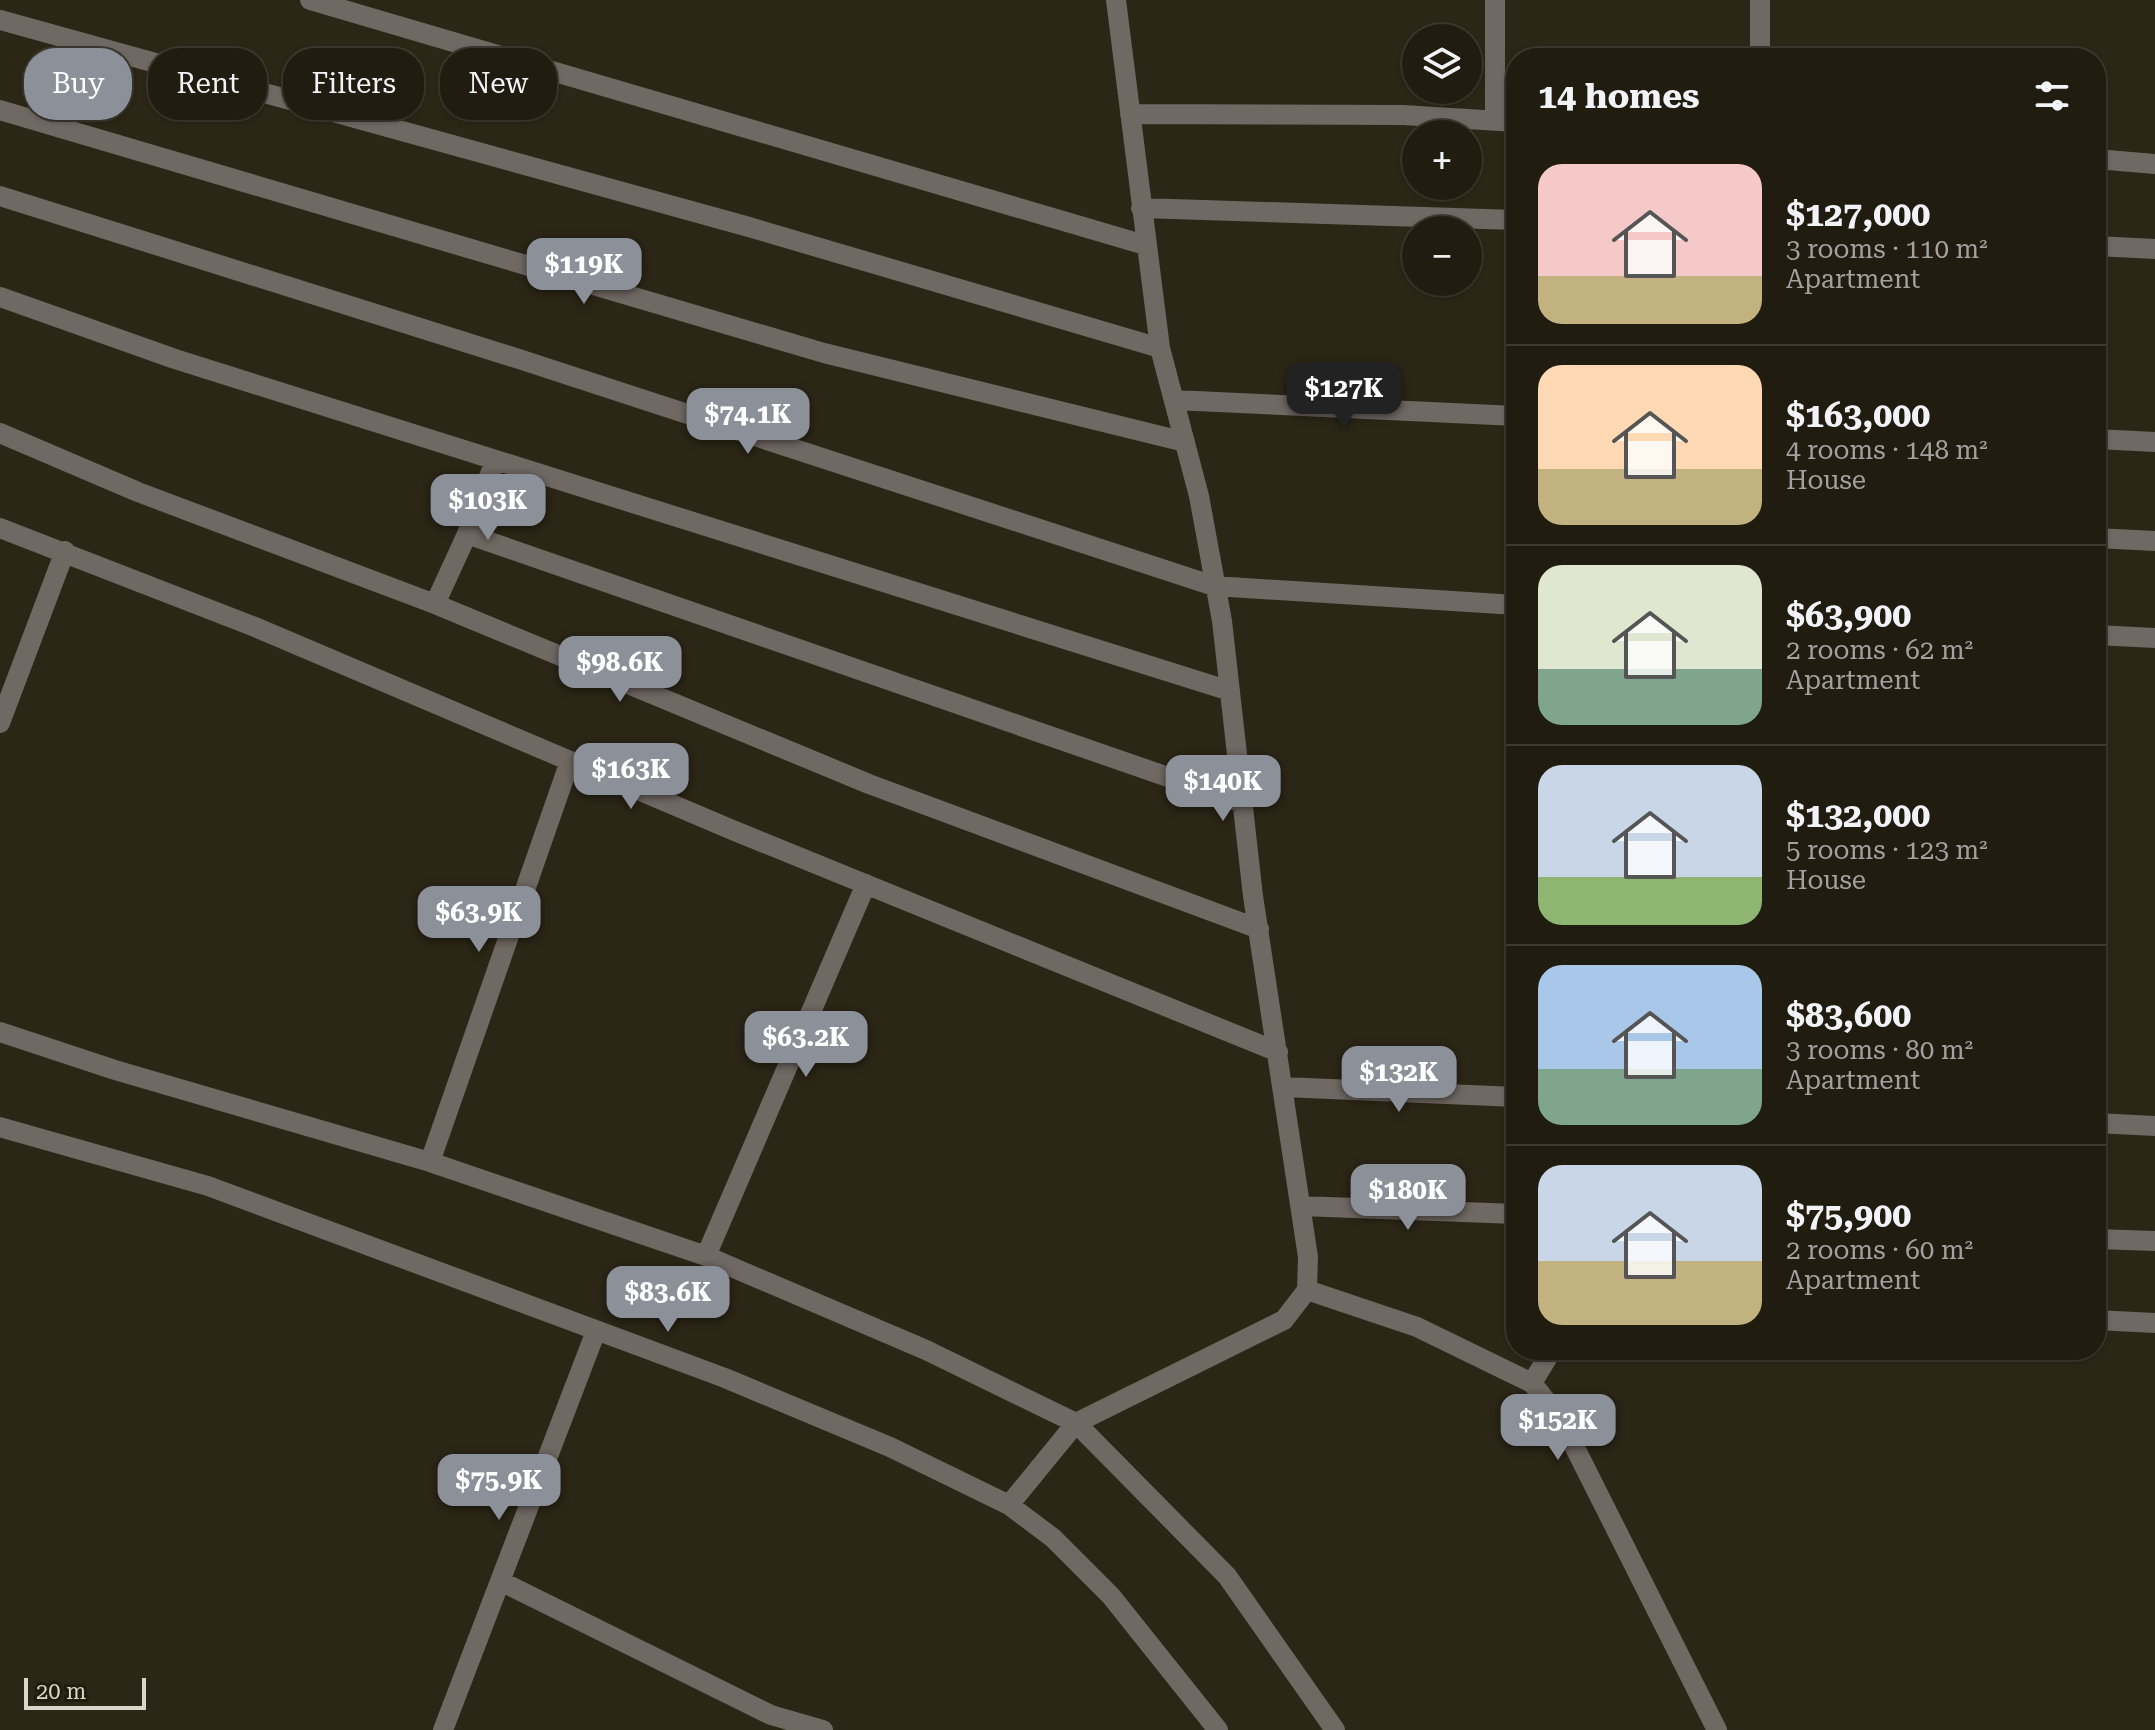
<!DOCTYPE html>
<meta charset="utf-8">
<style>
:root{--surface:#201c10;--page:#282519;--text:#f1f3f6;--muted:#a2a19f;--line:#3d3a30;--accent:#8c9099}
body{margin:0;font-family:"Roboto Serif",serif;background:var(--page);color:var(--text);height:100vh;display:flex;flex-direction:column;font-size:30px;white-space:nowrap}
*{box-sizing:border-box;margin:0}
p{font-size:26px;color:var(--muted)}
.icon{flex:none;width:44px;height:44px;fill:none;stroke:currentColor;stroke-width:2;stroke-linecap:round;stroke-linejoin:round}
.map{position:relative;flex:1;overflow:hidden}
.panel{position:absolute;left:1506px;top:48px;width:600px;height:1312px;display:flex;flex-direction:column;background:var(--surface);border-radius:32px;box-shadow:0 2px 6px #0004,0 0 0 2px var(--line)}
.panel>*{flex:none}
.banner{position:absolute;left:24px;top:48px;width:760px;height:72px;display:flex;gap:16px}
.fabs{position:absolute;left:1402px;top:24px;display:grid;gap:16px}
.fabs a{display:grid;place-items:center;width:80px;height:80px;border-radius:50%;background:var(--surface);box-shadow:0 2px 6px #0004,0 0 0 2px var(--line);font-size:40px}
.scale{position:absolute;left:24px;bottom:20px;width:122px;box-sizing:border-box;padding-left:8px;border:4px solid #d9d6cc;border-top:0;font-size:22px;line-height:28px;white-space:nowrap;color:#d9d6cc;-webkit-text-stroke:6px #221c0d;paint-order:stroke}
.price{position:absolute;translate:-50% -68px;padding:0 18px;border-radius:16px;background:var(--accent);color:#fff;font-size:26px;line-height:52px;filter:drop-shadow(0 2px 4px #0008)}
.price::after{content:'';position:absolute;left:50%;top:48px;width:24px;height:18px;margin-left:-12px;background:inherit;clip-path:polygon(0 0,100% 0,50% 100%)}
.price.active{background:#222;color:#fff}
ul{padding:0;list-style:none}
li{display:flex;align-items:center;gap:24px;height:200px;padding:0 32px}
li+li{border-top:2px solid var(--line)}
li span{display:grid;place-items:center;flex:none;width:224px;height:160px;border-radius:24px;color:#555}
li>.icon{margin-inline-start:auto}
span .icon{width:96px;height:96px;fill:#fffc;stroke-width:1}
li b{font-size:34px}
h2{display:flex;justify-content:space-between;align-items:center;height:96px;padding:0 32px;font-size:34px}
.chip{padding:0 28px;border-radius:32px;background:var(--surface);box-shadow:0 2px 6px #0004,0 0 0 2px var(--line);font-size:28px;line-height:72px}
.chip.active{background:var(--accent);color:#fff}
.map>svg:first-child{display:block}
</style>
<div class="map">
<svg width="2155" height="1730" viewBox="0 0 2155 1730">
<rect width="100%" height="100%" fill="#2b2616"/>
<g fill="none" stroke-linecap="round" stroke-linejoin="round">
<!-- minor -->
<path stroke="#706863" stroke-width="20" d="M310 0 1145 245
M0 20 749 227 1160 348
M1760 58V0
M0 110 824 353 1185 442
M1130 114 1403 115 1516 122
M1495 120V0
M2096 159 2155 164
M0 196 519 359 1214 586 1516 605
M1141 208 1516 220
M2096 246 2155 249
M0 297 175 359 1230 691
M1174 400 1516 416
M0 433 138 492 435 604 869 784 1259 929
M2096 439 2155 442
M0 528 255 627 730 829 1278 1052
M467 534 1243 803
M2096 538 2155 541
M435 604 467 534 495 461
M2096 635 2155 638
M0 723 65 551
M0 1032 115 1070 430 1162 706 1256 926 1350 1076 1423 1227 1576 1335 1730
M1284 1087 1516 1097
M2096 1123 2155 1126
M0 1127 208 1186 725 1378 890 1447 1009 1505 1053 1538 1111 1596 1218 1730
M430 1162 570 761
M1301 1206 1516 1214
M2096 1239 2155 1241
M706 1256 866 884
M1307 1290 1417 1327 1532 1383 1561 1420 1717 1730
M2096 1320 2155 1323
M1532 1383 1552 1350
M1009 1505 1076 1423 1284 1320 1307 1290 1308 1257 1253 896 1222 621 1199 496 1160 348 1116 0
M500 1581 771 1715 823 1730
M443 1730 596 1331"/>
</g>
</svg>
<div class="fabs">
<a><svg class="icon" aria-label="layers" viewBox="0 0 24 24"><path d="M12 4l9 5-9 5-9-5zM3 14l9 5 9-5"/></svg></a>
<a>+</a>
<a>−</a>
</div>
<div class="scale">20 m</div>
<b class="price" style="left:584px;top:306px">$119K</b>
<b class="price active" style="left:1344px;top:430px">$127K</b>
<b class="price" style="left:748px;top:456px">$74.1K</b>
<b class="price" style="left:488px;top:542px">$103K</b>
<b class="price" style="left:620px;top:704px">$98.6K</b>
<b class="price" style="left:631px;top:811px">$163K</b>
<b class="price" style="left:1223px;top:823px">$140K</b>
<b class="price" style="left:479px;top:954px">$63.9K</b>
<b class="price" style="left:806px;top:1079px">$63.2K</b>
<b class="price" style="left:1399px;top:1114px">$132K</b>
<b class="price" style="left:1408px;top:1232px">$180K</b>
<b class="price" style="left:668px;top:1334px">$83.6K</b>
<b class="price" style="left:1558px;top:1462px">$152K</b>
<b class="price" style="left:499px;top:1522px">$75.9K</b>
<div class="banner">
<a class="chip active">Buy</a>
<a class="chip">Rent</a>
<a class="chip">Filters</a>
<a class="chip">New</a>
</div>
<section class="panel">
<h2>14 homes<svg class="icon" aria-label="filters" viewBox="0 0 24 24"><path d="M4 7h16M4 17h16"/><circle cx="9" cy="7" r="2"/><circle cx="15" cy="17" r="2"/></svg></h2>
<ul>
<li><span style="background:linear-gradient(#f6c9c9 70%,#c2b280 0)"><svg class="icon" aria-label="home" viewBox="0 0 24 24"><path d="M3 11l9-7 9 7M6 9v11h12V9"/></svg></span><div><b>$127,000</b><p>3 rooms · 110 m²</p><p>Apartment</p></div></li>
<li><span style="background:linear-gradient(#ffd9b3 65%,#c2b280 0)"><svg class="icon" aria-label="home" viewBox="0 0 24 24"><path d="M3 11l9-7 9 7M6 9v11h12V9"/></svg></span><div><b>$163,000</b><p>4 rooms · 148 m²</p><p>House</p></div></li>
<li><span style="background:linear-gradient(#dfe7d0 65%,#7fa58c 0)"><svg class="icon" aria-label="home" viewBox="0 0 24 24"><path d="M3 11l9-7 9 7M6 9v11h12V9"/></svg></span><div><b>$63,900</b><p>2 rooms · 62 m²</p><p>Apartment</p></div></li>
<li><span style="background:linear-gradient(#c9d6e8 70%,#8fb573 0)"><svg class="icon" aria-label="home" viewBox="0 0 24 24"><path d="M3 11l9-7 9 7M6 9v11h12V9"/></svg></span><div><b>$132,000</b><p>5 rooms · 123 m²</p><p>House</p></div></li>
<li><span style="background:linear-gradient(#a9c7e8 65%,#7fa58c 0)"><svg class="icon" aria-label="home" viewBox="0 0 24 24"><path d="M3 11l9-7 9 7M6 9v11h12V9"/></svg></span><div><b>$83,600</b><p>3 rooms · 80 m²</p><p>Apartment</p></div></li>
<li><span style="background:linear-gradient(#c9d6e8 60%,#c2b280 0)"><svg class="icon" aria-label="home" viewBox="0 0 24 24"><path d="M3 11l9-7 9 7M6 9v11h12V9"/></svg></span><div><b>$75,900</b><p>2 rooms · 60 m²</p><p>Apartment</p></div></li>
</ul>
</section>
</div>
